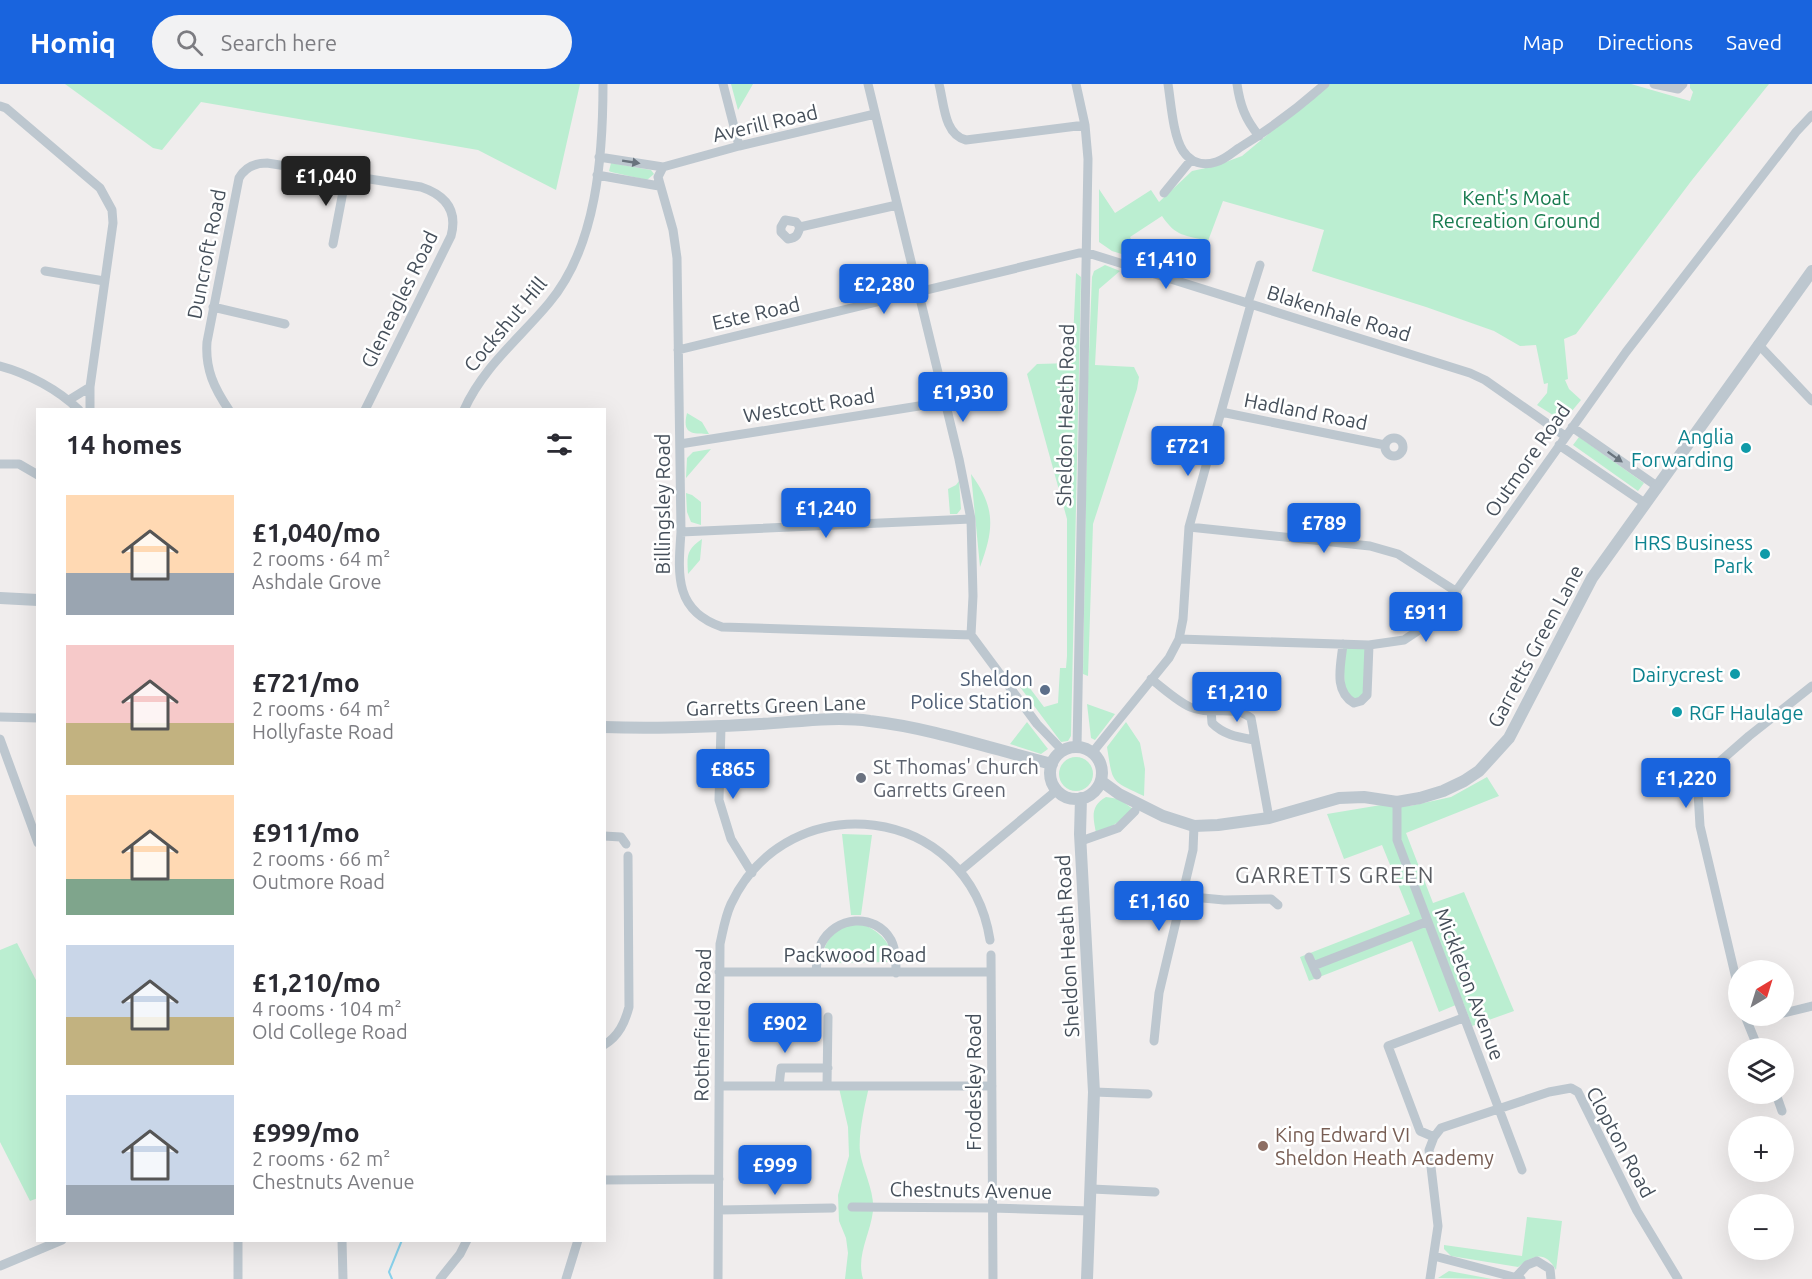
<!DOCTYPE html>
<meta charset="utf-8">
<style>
:root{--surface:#fff;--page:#f2f2f3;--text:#2b2b33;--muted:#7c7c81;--accent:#1964de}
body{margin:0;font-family:Ubuntu,sans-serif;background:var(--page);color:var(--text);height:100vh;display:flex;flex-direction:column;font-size:22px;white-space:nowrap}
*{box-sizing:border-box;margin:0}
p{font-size:20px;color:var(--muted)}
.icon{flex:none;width:33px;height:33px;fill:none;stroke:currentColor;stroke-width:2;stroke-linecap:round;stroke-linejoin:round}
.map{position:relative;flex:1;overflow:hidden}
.sheet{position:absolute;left:36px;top:324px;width:570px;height:834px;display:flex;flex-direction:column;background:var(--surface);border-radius:0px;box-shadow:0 6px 24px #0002}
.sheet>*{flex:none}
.needle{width:39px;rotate:38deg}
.fabs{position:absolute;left:1728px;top:876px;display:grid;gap:12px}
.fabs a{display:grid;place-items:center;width:66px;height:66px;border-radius:50%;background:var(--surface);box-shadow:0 6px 24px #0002;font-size:30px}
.price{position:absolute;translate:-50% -51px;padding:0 14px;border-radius:6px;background:var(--accent);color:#fff;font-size:20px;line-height:39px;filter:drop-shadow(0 2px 3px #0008)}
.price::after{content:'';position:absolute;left:50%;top:36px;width:18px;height:14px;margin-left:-9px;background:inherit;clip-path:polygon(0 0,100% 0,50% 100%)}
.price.on{background:#222;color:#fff}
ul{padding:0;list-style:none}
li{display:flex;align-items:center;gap:18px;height:150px;padding:0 30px}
li span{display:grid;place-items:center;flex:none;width:168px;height:120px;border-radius:0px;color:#555}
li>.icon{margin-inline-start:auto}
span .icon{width:72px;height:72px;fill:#fffc;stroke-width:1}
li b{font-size:26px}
h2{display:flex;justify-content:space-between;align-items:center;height:72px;padding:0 30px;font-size:26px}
header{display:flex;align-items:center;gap:36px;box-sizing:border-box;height:84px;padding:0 30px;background:var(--accent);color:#fff}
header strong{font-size:28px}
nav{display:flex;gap:33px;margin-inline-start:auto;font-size:21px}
.search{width:420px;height:54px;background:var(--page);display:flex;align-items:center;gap:15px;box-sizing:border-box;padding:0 21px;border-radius:33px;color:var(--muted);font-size:22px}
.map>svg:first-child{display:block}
</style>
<header>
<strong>Homiq</strong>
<div class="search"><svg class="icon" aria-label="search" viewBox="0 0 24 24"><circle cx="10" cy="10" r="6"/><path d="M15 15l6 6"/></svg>Search here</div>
<nav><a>Map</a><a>Directions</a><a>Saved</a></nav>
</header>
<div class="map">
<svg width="1812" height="1195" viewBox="0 0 1812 1195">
<rect width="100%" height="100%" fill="#f0eded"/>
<!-- green -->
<path fill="#bbeed1" d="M65 0H580L556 106 478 66 201 18 162 66 153 64Z
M731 0H753L738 26Z
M1328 0H1631L1690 17 1693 8 1690 4V0H1769L1692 96 1576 250 1564 255 1568 295 1565 296 1569 305 1581 316 1571 328 1556 333 1537 321 1547 309 1548 299 1544 300 1536 261 1520 262 1494 247 1426 223 1312 187 1324 146 1223 117 1208 157C1185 151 1176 153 1162 132L1130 153 1144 177 1112 167 1099 158V105L1115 129 1151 106 1159 118 1192 87 1215 82 1242 72Z
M611 79 651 86 654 90 647 96 611 88 609 87Z
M1105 181 1120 187 1099 205 1095 281 1134 283 1139 293 1137 305 1093 440 1088 592 1083 590 1088 293 1092 193 1094 187Z
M1076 189 1081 193 1071 652 1068 657 1061 658 1020 603 1026 599 1044 623 1058 619 1060 584H1066L1067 572V435L1027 290 1037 280 1072 279Z
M687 329 702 338 709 350C691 350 682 350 687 329Z
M1579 353 1644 399 1638 407 1573 361Z
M711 365 686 394 687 374 693 368Z
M971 390C996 424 994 445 980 483Z
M959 397 961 425 957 430H950L948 405 956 401Z
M686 409 692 411 701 418V441L691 438 687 428Z
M702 455 700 476 688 490C687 472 686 466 702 455Z
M1343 560 1369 561 1367 611 1361 617 1345 614Z
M1087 620 1115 630 1095 656 1091 654Z
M1027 638 1048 665 1041 670 1010 660Z
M1126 638 1140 659 1145 685 1144 712C1110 696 1113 700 1107 663Z
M1059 690a17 17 0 1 1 34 0a17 17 0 1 1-34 0Z
M1487 693 1499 712 1406 749 1433 819 1464 808 1514 927 1472 942 1463 918 1439 928 1412 857 1309 897 1300 873 1410 830 1382 761 1344 775 1327 730 1381 721 1410 722 1451 713Z
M1106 713 1119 715 1133 725C1122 736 1112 744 1096 749 1093 733 1090 722 1106 713Z
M842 750 872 751 861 831H851Z
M863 840C878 847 895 860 890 878L824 879C820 864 831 849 844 843 849 840 857 841 863 840Z
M17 859 37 898 38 1114 30 1117 0 1058V866Z
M869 1003C865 1020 858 1051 860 1068 863 1087 875 1108 873 1127 870 1151 856 1172 863 1195H845L848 1169 846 1154 839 1137 838 1111 849 1072 848 1043 839 1004Z
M1527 1133 1562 1137 1556 1186C1545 1166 1533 1171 1518 1183L1451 1172 1444 1165V1161L1522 1172Z
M1449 1187 1492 1195 1438 1194Z"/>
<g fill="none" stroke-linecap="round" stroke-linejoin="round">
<!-- stream -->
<path stroke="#88d1eb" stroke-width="2" d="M392 1195 389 1188 402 1156"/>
<!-- minor -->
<path stroke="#bdc7cf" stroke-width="9" d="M723 0 739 62
M868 0 959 375 971 435 973 512 971 551 1037 640 1063 667
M939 0C944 19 944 51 966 56L1085 41
M1076 0 1085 41 1088 75 1077 663
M1168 0C1171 19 1173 52 1183 67 1191 79 1203 82 1216 78 1224 76 1232 69 1239 64 1270 45 1298 24 1325 0
M1237 0C1240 21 1245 35 1259 52
M1654 0 1678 5 1683 0
M0 22 6 24 100 104 112 126 113 139 90 303V326
M875 30 739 62 663 83 658 93 673 146 677 174 681 448C678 490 674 527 722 543L971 551
M599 73 663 83
M597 91 659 102
M1164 109 1191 76
M800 143C798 150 797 154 788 155L781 148V143L785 136 796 138 800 143 897 121
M333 160 346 92
M45 187 104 197
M1248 219 1260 181
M213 223 285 240
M1758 260 1812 317
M678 266 1079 169H1088L1470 289 1485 296 1565 352
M0 282C27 289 59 306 79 326
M69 316 90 303
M229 326C214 304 205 285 207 258L239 94C245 83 255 79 267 79L421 103C445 111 458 126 451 152L365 326
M464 326C483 283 520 254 549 219 597 162 603 71 603 0
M1221 328 1385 361
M1572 343 1658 403
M1385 363a9 9 0 1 1 18 0a9 9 0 1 1-18 0Z
M680 360 944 318
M1559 361 1646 420
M0 380H19L38 391
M1189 443 1370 462 1398 470 1457 508
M681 448 971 435
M1179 555 1369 561 1404 556 1437 534 1626 268 1796 48 1812 31
M1343 560C1341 581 1333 607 1354 619L1361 617 1367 611 1369 561
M1151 595C1163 604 1177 617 1190 623 1210 632 1233 620 1251 634L1269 734
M1211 626 1212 639C1224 651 1238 653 1254 656
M0 633 38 634
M721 643 719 716 731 755 752 789
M0 655 38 759
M1092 669 1169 574 1179 555 1183 535 1189 443 1251 220
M1397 718V756L1522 1086
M604 752 621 753 626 760
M1081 757 1118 744 1135 727
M960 787 1057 706
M1124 807 1184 805
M1182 812 1224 816 1271 815 1278 821
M991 871 993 1195
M1309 873 1317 891
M1313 882 1426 838
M719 888H990
M816 888C817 879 817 869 821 860 835 832 875 828 891 856 896 866 896 877 896 889
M1738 903 1700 742 1698 708 1709 687 1749 652 1812 602
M1784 929 1812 922
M1745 932 1758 964
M1747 937 1772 932
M1154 957 1159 909 1193 766 1194 742
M604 961C619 952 625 938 629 923L628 772
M719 1002H992
M779 1002 781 984H828
M827 1002 828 933
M1094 1008 1148 1010
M1776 1010 1782 1027
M1434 1053 1420 1047 1388 962 1463 934
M604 1096 719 1095
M1092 1105 1155 1108
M852 1123 992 1124 1090 1127
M719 1126 832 1124
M342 1156 343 1195
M1434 1172 1521 1195
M0 1182 62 1156
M1516 1193 1527 1181 1537 1177 1550 1185 1551 1195
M238 1195V1156
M440 1195 460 1170 467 1156
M566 1195 578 1156
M718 1195 720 860C723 847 725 833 731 820 789 698 969 720 990 856
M1430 1195 1438 1142 1429 1066 1434 1053 1441 1044 1549 1008 1571 1004 1578 1008 1637 1127 1678 1195"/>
<!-- tertiary -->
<path stroke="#bdc7cf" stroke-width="12" d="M0 514 38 516
M604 643C656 645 708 643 760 640 796 638 834 632 870 637 932 644 992 665 1052 680
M1050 689a26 26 0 1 1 52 0a26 26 0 1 1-52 0Z
M1101 697 1119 710 1163 732 1194 742 1218 741 1269 734 1339 714 1364 713 1397 718 1420 714 1443 707 1464 697 1479 687 1509 654 1592 494 1812 187
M1081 714 1080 750 1094 1008 1087 1195"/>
</g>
<!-- one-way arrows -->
<defs><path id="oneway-solid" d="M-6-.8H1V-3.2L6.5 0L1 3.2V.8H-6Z" transform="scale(1.5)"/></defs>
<g fill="#69737d">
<use href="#oneway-solid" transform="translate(631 78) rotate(9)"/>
<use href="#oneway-solid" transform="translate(1615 373) rotate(35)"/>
</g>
<!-- markers -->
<g fill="#0f9aa8" stroke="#fff" stroke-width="2">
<circle cx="1746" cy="364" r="6"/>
<circle cx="1765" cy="470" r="6"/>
<circle cx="1735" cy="590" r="6"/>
<circle cx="1677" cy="628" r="6"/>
</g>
<circle fill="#5c6f8a" stroke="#fff" stroke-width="2" cx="1045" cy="606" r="6"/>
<circle fill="#6b7280" stroke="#fff" stroke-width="2" cx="861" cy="694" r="6"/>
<circle fill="#8d6e63" stroke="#fff" stroke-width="2" cx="1263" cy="1062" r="6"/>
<g text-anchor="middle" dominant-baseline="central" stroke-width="5" stroke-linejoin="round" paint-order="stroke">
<!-- street labels -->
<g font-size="20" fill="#454f5a" stroke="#fff">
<text transform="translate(765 39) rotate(-13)">Averill Road</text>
<text transform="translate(206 170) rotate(-79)">Duncroft Road</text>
<text transform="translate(399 215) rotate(-64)">Gleneagles Road</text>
<text transform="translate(756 229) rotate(-13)">Este Road</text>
<text transform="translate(1339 229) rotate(17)">Blakenhale Road</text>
<text transform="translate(505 240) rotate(-50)">Cockshut Hill</text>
<text transform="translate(809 321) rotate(-9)">Westcott Road</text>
<text transform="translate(1306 327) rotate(11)">Hadland Road</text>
<text transform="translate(1065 331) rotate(-89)">Sheldon Heath Road</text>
<text transform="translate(1527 376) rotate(-55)">Outmore Road</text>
<text transform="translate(662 420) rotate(-90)">Billingsley Road</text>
<text transform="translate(1535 562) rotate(-62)">Garretts Green Lane</text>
<text transform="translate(776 621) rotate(-2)">Garretts Green Lane</text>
<text transform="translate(1067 862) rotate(-93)">Sheldon Heath Road</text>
<text x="855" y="870">Packwood Road</text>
<text transform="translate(1470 900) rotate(69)">Mickleton Avenue</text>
<text transform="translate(702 941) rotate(-89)">Rotherfield Road</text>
<text transform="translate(973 998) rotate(-90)">Frodesley Road</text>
<text transform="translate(1621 1058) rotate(62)">Clopton Road</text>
<text transform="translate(971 1106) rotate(1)">Chestnuts Avenue</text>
</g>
<!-- park labels -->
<g font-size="20" fill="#177b4f" stroke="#fff">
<text x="1516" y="113">Kent's Moat<tspan x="1516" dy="23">Recreation Ground</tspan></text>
</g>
<!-- culture labels -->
<g font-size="20" fill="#0d838f" stroke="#fff" text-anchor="end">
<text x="1734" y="352">Anglia<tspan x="1734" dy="23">Forwarding</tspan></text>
<text x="1753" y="458">HRS Business<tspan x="1753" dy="23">Park</tspan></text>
<text x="1723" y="590">Dairycrest</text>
<text x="1689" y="628" text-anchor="start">RGF Haulage</text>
</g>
<!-- service labels -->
<g font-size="20" fill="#4e5e75" stroke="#fff" text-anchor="end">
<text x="1033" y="594">Sheldon<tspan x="1033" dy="23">Police Station</tspan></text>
</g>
<!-- worship labels -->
<g font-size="20" fill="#5b616d" stroke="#fff" text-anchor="start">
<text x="873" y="682">St Thomas' Church<tspan x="873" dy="23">Garretts Green</tspan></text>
</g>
<!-- education labels -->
<g font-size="20" fill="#785e54" stroke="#fff" text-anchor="start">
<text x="1275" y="1050">King Edward VI<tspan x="1275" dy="23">Sheldon Heath Academy</tspan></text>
</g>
<!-- quarter labels -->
<g font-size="22" letter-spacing="1.5" fill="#5a5d62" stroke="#fff">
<text x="1335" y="790">GARRETTS GREEN</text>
</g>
</g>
</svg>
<div class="fabs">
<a><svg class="needle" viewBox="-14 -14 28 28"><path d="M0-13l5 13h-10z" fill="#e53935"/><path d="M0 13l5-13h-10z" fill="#7c7c81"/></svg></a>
<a><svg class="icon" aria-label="layers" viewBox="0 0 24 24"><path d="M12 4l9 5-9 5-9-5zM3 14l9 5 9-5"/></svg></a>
<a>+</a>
<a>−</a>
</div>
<b class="price on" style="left:326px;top:123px">£1,040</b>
<b class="price" style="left:1166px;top:206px">£1,410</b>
<b class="price" style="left:884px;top:231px">£2,280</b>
<b class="price" style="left:963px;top:339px">£1,930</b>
<b class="price" style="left:1188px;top:393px">£721</b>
<b class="price" style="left:826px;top:455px">£1,240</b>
<b class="price" style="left:1324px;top:470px">£789</b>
<b class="price" style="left:1426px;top:559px">£911</b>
<b class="price" style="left:1237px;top:639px">£1,210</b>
<b class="price" style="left:733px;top:716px">£865</b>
<b class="price" style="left:1686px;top:725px">£1,220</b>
<b class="price" style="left:1159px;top:848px">£1,160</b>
<b class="price" style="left:785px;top:970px">£902</b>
<b class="price" style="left:775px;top:1112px">£999</b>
<section class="sheet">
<h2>14 homes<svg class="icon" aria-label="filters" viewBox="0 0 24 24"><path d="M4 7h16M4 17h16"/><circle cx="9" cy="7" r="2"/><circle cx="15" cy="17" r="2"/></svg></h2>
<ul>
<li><span style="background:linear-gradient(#ffd9b3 65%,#9aa5b1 0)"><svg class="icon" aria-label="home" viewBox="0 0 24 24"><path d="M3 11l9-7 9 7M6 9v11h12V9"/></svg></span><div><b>£1,040/mo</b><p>2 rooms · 64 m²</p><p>Ashdale Grove</p></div></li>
<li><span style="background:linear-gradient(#f6c9c9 65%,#c2b280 0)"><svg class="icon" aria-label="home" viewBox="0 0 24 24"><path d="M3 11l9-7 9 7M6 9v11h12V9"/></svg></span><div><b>£721/mo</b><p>2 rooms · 64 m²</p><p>Hollyfaste Road</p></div></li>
<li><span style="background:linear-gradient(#ffd9b3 70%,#7fa58c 0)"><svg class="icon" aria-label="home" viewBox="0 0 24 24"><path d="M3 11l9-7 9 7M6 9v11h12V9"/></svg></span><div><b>£911/mo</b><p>2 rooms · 66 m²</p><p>Outmore Road</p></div></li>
<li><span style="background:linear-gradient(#c9d6e8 60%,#c2b280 0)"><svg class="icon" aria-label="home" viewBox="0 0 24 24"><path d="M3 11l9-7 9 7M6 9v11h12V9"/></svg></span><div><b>£1,210/mo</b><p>4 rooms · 104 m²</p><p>Old College Road</p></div></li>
<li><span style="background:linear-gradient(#c9d6e8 75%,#9aa5b1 0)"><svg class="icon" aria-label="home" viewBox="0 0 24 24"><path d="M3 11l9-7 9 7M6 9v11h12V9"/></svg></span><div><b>£999/mo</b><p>2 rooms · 62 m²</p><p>Chestnuts Avenue</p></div></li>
</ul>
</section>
</div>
